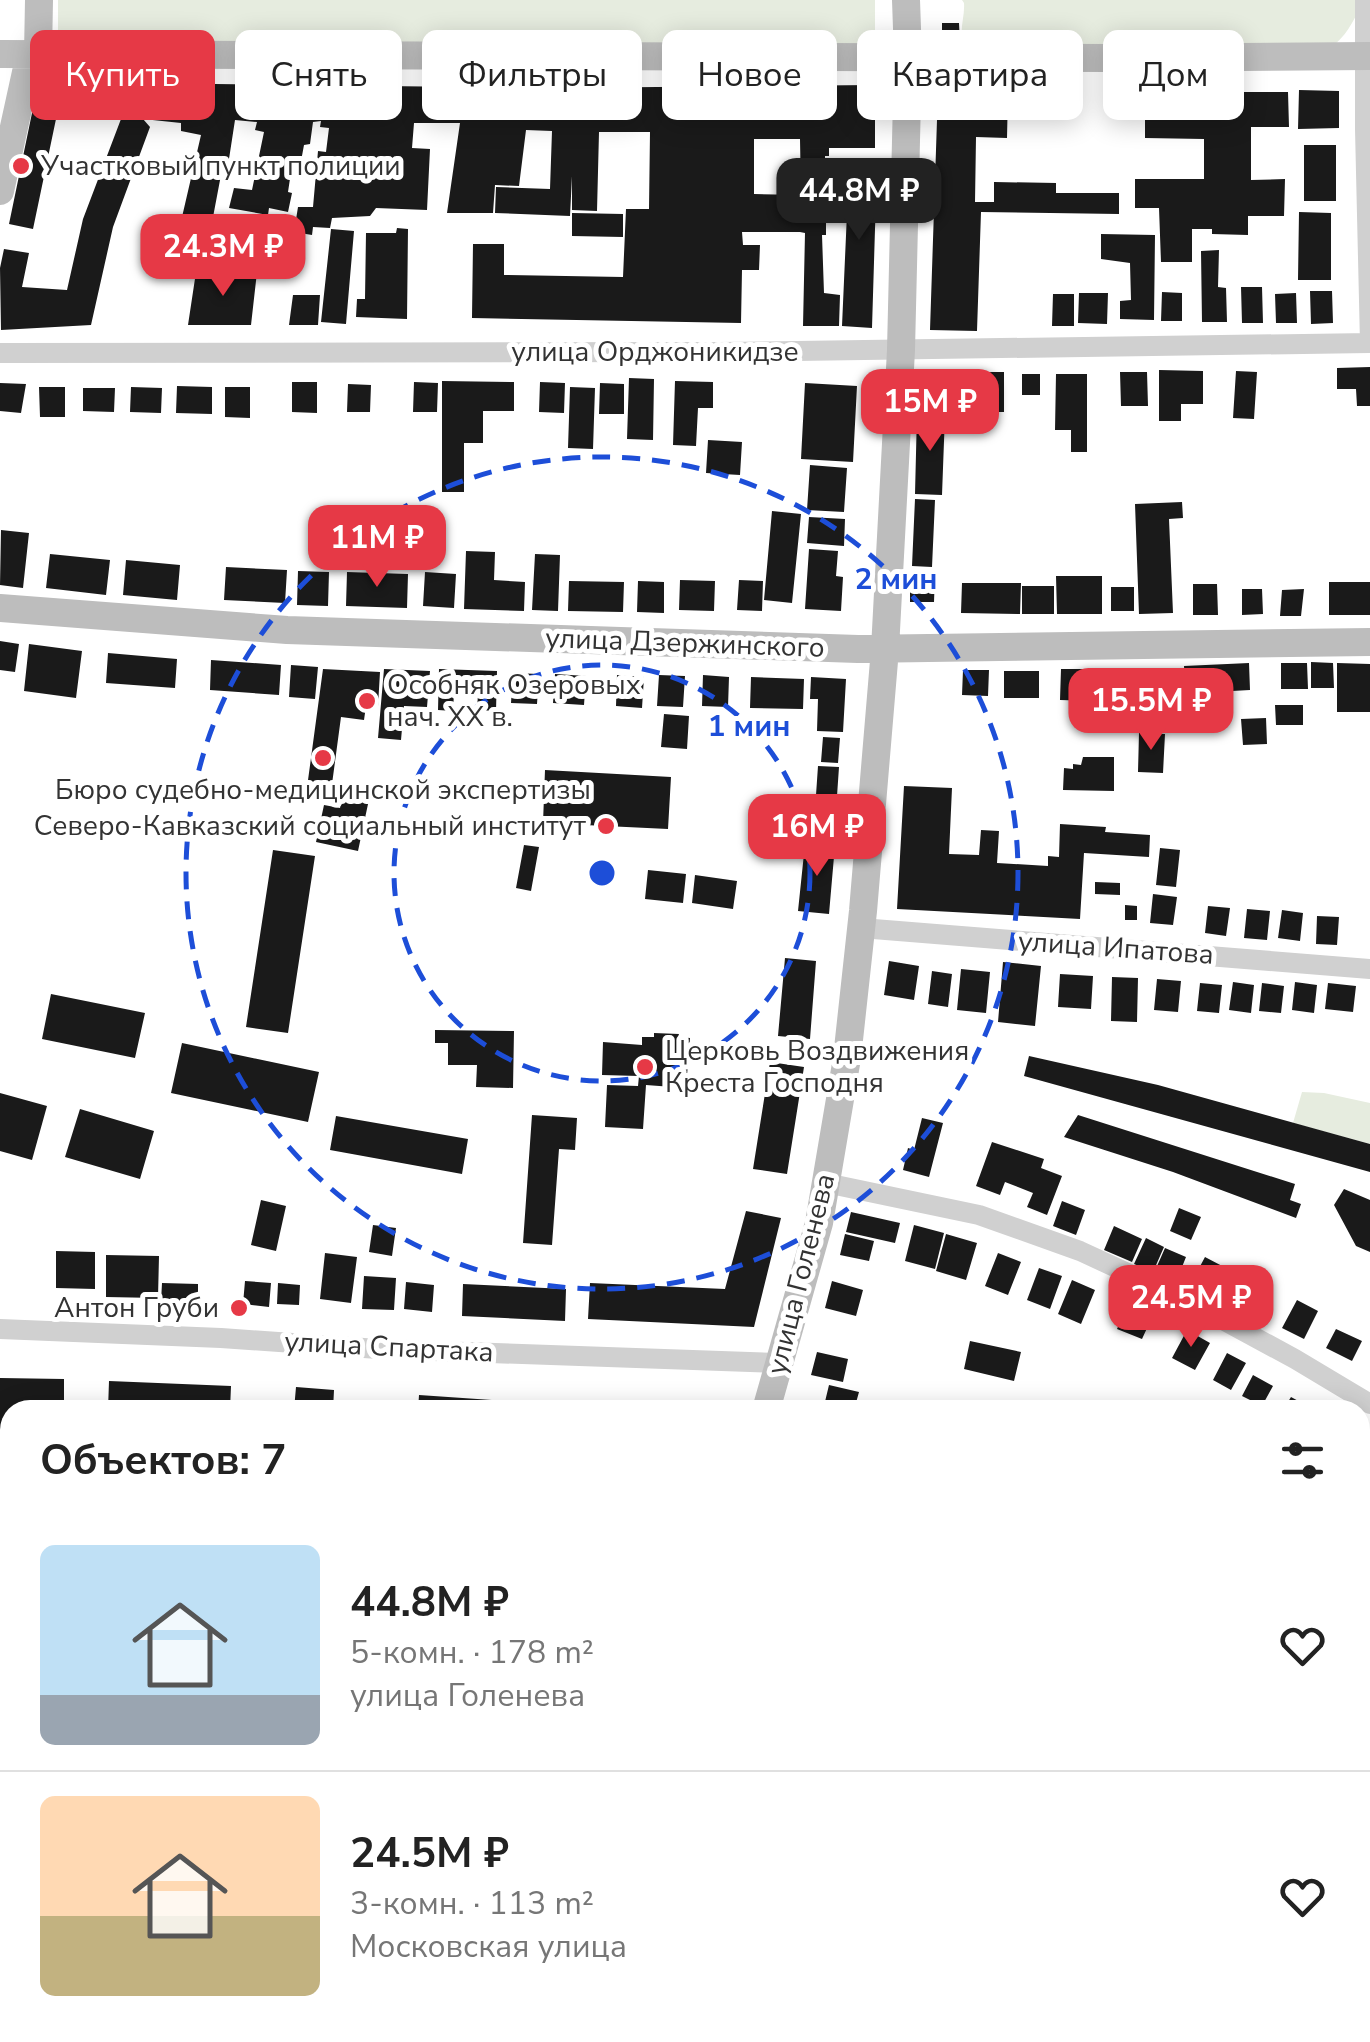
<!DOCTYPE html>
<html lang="ru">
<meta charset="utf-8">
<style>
:root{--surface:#fff;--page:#f6f6f6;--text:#222;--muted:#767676;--line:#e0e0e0;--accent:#e63946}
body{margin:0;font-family:"Nunito Sans",sans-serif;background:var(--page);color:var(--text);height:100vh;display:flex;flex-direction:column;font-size:38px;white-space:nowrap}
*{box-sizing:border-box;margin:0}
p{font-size:32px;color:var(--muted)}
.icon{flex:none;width:55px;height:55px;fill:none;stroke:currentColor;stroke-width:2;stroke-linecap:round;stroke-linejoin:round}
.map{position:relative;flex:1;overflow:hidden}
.side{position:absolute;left:0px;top:1400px;width:1370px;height:642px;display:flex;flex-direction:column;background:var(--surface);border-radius:30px 30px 0 0;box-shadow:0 5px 25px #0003}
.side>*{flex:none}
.banner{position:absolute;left:30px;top:30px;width:1310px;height:90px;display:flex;gap:20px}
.price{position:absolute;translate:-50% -85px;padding:0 22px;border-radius:20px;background:var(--accent);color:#fff;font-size:32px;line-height:65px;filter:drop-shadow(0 2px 5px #0008)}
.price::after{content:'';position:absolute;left:50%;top:60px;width:30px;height:22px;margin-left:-15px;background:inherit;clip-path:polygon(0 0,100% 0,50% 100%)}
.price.current{background:#222;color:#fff}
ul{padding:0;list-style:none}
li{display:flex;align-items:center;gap:30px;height:250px;padding:0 40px}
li+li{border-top:2px solid var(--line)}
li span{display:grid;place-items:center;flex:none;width:280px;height:200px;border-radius:15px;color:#555}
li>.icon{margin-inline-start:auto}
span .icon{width:120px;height:120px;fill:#fffc;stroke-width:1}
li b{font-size:42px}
h2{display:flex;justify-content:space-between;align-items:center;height:120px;padding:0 40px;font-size:42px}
.pill{padding:0 35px;border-radius:15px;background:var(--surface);box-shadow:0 5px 25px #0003;font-size:35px;line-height:90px}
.pill.current{background:var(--accent);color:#fff}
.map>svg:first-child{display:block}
</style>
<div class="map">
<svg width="1370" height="2042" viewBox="0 0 1370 2042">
<rect width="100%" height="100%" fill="#fff"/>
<!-- green -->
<path fill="#e6ecdf" d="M58 0H875V44H58Z
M962 0H1367C1352 18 1352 30 1334 45L963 44C959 29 965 17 964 3Z
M1302 1092 1324 1093 1370 1103V1144L1293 1123Z
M321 2033V2032L462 2033 459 2042H318Z"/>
<!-- building -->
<path fill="#1a1a1a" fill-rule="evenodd" d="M942 23H959L960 43H942Z
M46 82 552 88 875 85V148H829V156H825V163H815L817 209H826V235H822L824 293 840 295 839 326H803L805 233 800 232H742L743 245H760L759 270H742L741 323 472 318 473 244H504V275L623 277 626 209H649L650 132H599L597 211 572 210V176L570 216 495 213 496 187 550 189 552 131 526 130 519 186 495 185 493 213H447L460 123H414L412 148 430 149 427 210 376 208 370 216 332 218 330 228 313 227 312 235 294 232 298 207H313L318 151 326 152 329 128 320 127 321 121 313 122 310 144 304 145 299 172H291L288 192 292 193 288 212 269 208 268 215 229 208 234 188 252 190 264 132 255 130 257 122 235 120 229 159H224L210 233 179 230 201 135 181 131V123L143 119 150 127 113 227 91 325 1 330 0 268 4 249 29 253 22 287 67 290 83 219 121 119H56L33 229 9 224 37 89ZM754 139H800L801 195 754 194Z
M938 90 1008 92 1007 138 976 137 975 202H994V182L1056 183V193H1119V214L981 212 977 331 930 330Z
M1299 90 1339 91V128L1298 129Z
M1145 92H1288L1289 127H1251V180L1285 179 1284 216H1248V235L1212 234V229H1192V262H1161L1159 208H1135V179H1204V139L1145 138Z
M1304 145H1336V201H1304Z
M850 162 877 163 872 328 842 326 847 213H832L833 192H849Z
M1299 212 1331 213V280H1298Z
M572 213 623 214V237L572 236Z
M397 228 408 229 407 319 356 317 357 299H365L366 233H396Z
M331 229 354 231 346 324 321 322Z
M1101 234 1155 235 1154 320 1120 319V301L1131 300 1130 263 1101 259Z
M263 235 271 236 267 268 259 267Z
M1219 250 1218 287 1226 288 1227 322H1202L1201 251Z
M196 272H257L251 325H188Z
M1241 287H1262L1263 323H1242Z
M1310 291H1332L1333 323 1311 324Z
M1162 292 1182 293V321H1161Z
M1079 293H1108L1107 324 1078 323Z
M1296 293 1297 323H1276L1275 294Z
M1053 294H1074V326H1052Z
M293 295H320L318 325H289Z
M1370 367V406H1357L1356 389H1337V368Z
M1159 370 1203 371V404H1181V421H1159Z
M1236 371 1257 372 1254 419 1233 418Z
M918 372H1004V412H986V418H963V410H918Z
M1120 372H1147L1148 406H1121Z
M1022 374H1040V395H1022Z
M1056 374H1087V452H1071V430H1055Z
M629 378 654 379 653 440 627 439Z
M442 381 514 382V411H483V443H464V492H442Z
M675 381 713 382V408H698L696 446 673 445Z
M292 382H317V413L292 412Z
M414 382 438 383 437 412H413Z
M540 382 565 383 564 413 539 412Z
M0 383 26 384 21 413 0 411Z
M600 383 624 384V414H599Z
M805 383 857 386 853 462 801 459Z
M348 384 371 385 370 412H347Z
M177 386 212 387V414L176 413Z
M39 387H65V417H40Z
M131 387 162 388 161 413 130 412Z
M225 387H250V418L225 417Z
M570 387 595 388 593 449 568 448Z
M83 388H115L114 412 83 411Z
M917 413 945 414 942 495 915 494Z
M708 440 742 442 740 475 706 473Z
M810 465 847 468 844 512 807 510Z
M915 499 935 500 932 567 912 566Z
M1182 502 1183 518 1169 519 1173 613 1139 614 1135 504Z
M772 511 801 514 792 603 764 600Z
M809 517 845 519 844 546 807 543Z
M1 530 29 533 23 588 0 585Z
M809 549 838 551 836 576 843 577 841 611 805 609Z
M466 551 495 552 494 580 525 582 524 611 464 609Z
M50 554 110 560 106 595 46 588Z
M535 554 560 555 558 611 532 610Z
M126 560 180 565 177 600 123 595Z
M226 567 287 570 285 603 224 600Z
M298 571 329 572 328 606 297 605Z
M347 572 408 574 407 608 346 606Z
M425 572 456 574 454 608 423 606Z
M910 573H935L934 602H910Z
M1056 576H1102V614H1057Z
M680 580 715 581 714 611 679 610Z
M739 580 763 581 762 611 737 610Z
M569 581 624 582 623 612 568 611Z
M638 581 664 582V613L637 612Z
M1329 582H1370V615H1329Z
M962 583H1021L1020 614 961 613Z
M1193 584H1217L1218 615H1193Z
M1022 586H1054V614H1022Z
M1111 587H1134V611H1111Z
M1242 589H1262L1263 614 1242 615Z
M1304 589 1301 616H1280L1282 590Z
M0 641 19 644 15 672 0 670Z
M29 644 82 651 76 698 24 691Z
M108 653 177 659 175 688 106 683Z
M211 660 281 665 279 695 210 690Z
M1311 662 1333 663 1334 688H1311Z
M1249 663 1250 690 1214 692V701L1186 702 1184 666Z
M1281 663H1307L1308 689H1281Z
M1337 663 1370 664V712H1337Z
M291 665 318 667 315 699 289 697Z
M323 669 380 672 378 706H366L364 720 341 717 330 799 306 795Z
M384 669 430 671 427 707 404 706 401 740 378 738Z
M439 669 497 671 496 711 477 710 478 694 454 693 453 711 438 710Z
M1061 669H1095V701L1060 700Z
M963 670H989L988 696 962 695Z
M1004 671H1039V698H1004Z
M513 673 539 674 537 704 511 703Z
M1107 673 1165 675 1164 703H1145V724L1106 723Z
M555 674 586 676 584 705 553 703Z
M617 675 644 677 642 708 616 706Z
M659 675 685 676 683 707 657 706Z
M703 675 729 677 728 707 702 706Z
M751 677 804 679 803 709 750 708Z
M811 677 846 679 843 732 817 731 818 699H810Z
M1275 705H1303V725H1276Z
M664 714 689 716 687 749 661 747Z
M1266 718 1267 744 1243 745 1241 719Z
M1139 733 1165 734 1163 773 1138 772Z
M823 737 840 738 838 763 821 762Z
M1083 757H1114V791L1063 790 1064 768 1073 769V764L1081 765Z
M818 766 839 767 837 796 816 795Z
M545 770 671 777 668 829 543 823Z
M345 785 371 790 358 851 316 842 324 805 340 808Z
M904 786 952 788 949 854 979 855 981 830 999 831 997 863 1048 866V856L1059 857 1060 824 1106 827 1105 832 1150 835 1149 857 1084 853 1080 919 897 909Z
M814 808 835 810 832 837 812 835Z
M805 844 835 845 829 914 798 911Z
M524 845 539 847 531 891 516 888Z
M1160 848 1180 850 1176 887 1156 885Z
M273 850 315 856 288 1033 246 1027Z
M648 870 686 874 683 903 645 899Z
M695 875 737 881 733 909 692 903Z
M1095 882 1120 883V895L1095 894Z
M1153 894 1177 897 1173 925 1150 923Z
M1125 905 1137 906V920H1125Z
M1208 906 1230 908 1226 936 1205 933Z
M1247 909 1270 911 1267 940 1244 938Z
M1282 910 1303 913 1300 941 1278 938Z
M1317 916 1339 917 1337 945 1316 944Z
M785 958 816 961 810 1039 778 1036Z
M889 961 919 966 914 1000 884 995Z
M1003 962 1041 966 1035 1026 998 1022Z
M961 969 990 972 986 1013 957 1010Z
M932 971 952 974 948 1007 928 1004Z
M1060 974 1093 976 1091 1009 1058 1007Z
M1112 977 1138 978 1137 1022 1111 1021Z
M1157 979 1181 981 1178 1012 1154 1010Z
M1233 982 1254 985 1251 1013 1229 1010Z
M1295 982 1317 985 1314 1013 1292 1010Z
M1200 983 1222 985 1219 1013 1197 1011Z
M1262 983 1284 986 1281 1013 1259 1011Z
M1328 983 1356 986 1353 1012 1325 1009Z
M51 994 145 1013 135 1058 42 1039Z
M435 1030 514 1031 513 1088 476 1087 477 1065H448V1043H435Z
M654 1033 679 1034 678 1037 690 1038 686 1088 646 1085 643 1129 605 1127 607 1085 638 1086 639 1076 602 1075 603 1042 642 1045V1037H654Z
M182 1043 319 1072 308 1122 171 1093Z
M1029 1056 1158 1085 1370 1144V1172L1024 1076Z
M770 1062 804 1067 787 1174 753 1169Z
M0 1093 47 1106 32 1160 0 1151Z
M80 1109 154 1131 140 1179 65 1157Z
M532 1115 577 1118 575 1150 559 1149 552 1245 523 1243Z
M1078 1115 1295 1184 1290 1200 1301 1204 1296 1218 1173 1172 1064 1137Z
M336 1116 468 1139 462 1174 330 1150Z
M922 1118 943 1123 929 1177 903 1170 908 1148 914 1150Z
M992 1142 1044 1159 1041 1168 1062 1176 1047 1215 1027 1207 1033 1193 1005 1182 1000 1195 976 1186Z
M1344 1189 1370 1200V1252L1356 1246 1334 1205Z
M261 1200 286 1206 276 1251 251 1245Z
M1062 1201 1085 1210 1076 1235 1053 1226Z
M1179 1208 1201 1217 1191 1240 1170 1231Z
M746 1211 781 1218 754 1327 588 1319 590 1283 725 1289Z
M851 1212 900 1223 895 1243 846 1232Z
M373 1225 396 1228 392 1256 369 1252Z
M914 1225 944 1233 935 1269 905 1261Z
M1114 1226 1142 1239 1132 1262 1104 1250Z
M845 1234 874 1241 869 1261 840 1255Z
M946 1234 977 1243 966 1280 936 1271Z
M1146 1238 1164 1247 1153 1272 1134 1264Z
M1165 1248 1186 1257 1176 1282 1154 1273Z
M56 1251 95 1252V1289L56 1288Z
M325 1253 357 1257 351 1303 320 1299Z
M998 1253 1021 1262 1008 1295 985 1286Z
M106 1255 159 1256 158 1298 106 1297Z
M1205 1257 1224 1267 1208 1297 1189 1287Z
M1039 1268 1062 1276 1050 1309 1027 1300Z
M1239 1270 1266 1284 1255 1304 1228 1290Z
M364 1276 396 1278 394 1310 362 1309Z
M1072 1280 1095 1290 1081 1324 1058 1314Z
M245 1281 271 1283 269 1307 243 1304Z
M832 1281 863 1290 856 1316 825 1308Z
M406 1282 434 1285 432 1312 404 1309Z
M162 1283 198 1284V1303L161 1302Z
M278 1283 300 1285 299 1305 277 1304Z
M463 1284 566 1289 565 1321 462 1316Z
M1297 1300 1318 1311 1304 1339 1282 1328Z
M1129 1302 1154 1313 1142 1339 1117 1329Z
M1336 1329 1362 1341 1352 1361 1326 1348Z
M1187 1330 1210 1343 1195 1370 1172 1358Z
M970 1341 1021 1352 1014 1381 964 1369Z
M817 1352 848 1359 843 1382 811 1375Z
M1227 1353 1246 1363 1231 1390 1213 1380Z
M1253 1375 1273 1386 1262 1406 1242 1396Z
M0 1378 64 1379V1410H10V1436H0Z
M109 1381 231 1386 230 1410H108Z
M829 1385 859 1392 854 1410H823Z
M296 1387 334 1390 333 1410H294Z
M419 1395 593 1407V1410H418Z
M1291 1397 1315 1410H1283Z
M0 1466 10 1467V1487L0 1486Z
M0 1661 10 1664V1703L0 1701Z
M1360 1708 1370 1712V1798L1360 1794Z
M0 1841 10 1844V1878L0 1875Z
M1360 2002 1370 2004V2042H1343L1345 2032H1360Z
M0 2020 10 2022V2032H38L36 2042H0Z
M208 2032H250L247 2042H205Z
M470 2032H535V2035L534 2042H467Z
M618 2032H669L667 2042H647Z
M813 2032H846L843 2042H811Z
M878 2032H906L921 2037 919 2042H876Z
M1220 2032 1247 2037 1245 2042H1218Z"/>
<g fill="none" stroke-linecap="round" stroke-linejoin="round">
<!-- street -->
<path stroke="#d0d0d0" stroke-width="20" d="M1365 0V129L1370 343
M0 353 719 352 1370 343
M861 928 1370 969
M826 1183 979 1215 1080 1251 1186 1300 1295 1359 1370 1404
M0 1329 221 1338 378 1349 778 1363
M0 1776 10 1779
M1021 2032 1056 2042"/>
<!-- secondary -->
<path stroke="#bdbdbd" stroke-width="28" d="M0 54 1112 58 1370 56
M38 54 39 0
M0 191 30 54
M0 608 287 630 858 649 1370 642
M766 1410 819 1223 847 1058 863 911 885 649 901 350 908 57 906 0
M304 2042 307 2032"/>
</g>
<!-- distance rings -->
<g fill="none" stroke="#1d4ed8" stroke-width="5" stroke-dasharray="18 12">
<circle cx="602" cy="873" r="208"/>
<circle cx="602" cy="873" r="416"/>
</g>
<!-- markers -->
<g fill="#e63946" stroke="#fff" stroke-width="4">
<circle cx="21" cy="166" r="10"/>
<circle cx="367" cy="701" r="10"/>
<circle cx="323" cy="758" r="10"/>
<circle cx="606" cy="826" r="10"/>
<circle cx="645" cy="1067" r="10"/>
<circle cx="239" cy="1308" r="10"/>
</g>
<g text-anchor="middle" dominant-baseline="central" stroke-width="10" stroke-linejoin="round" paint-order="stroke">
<!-- poi labels -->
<g font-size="28" fill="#333" stroke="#fff" text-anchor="start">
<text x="41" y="166">Участковый пункт полиции</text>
<text x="387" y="685">Особняк Озеровых<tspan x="387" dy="32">нач. ХХ в.</tspan></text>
<text x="323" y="790" text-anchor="middle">Бюро судебно-медицинской экспертизы</text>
<text x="586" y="826" text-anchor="end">Северо-Кавказский социальный институт</text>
<text x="665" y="1051">Церковь Воздвижения<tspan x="665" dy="32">Креста Господня</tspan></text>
<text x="219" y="1308" text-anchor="end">Антон Груби</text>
</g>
<!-- street labels -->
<g font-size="28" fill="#333" stroke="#fff">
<text x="655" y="352">улица Орджоникидзе</text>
<text transform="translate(685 643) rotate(2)">улица Дзержинского</text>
<text transform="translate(1116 948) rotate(4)">улица Ипатова</text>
<text transform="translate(801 1274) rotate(-76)">улица Голенева</text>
<text transform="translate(389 1347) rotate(3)">улица Спартака</text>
</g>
</g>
<circle cx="602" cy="873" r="15" fill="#1d4ed8" stroke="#fff" stroke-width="5"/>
<g font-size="30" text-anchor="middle" font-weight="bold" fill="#1d4ed8" stroke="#fff" stroke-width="10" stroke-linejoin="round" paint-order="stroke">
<text x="896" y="589">2 мин</text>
<text x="749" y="736">1 мин</text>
</g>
</svg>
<b class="price current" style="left:859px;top:243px">44.8M ₽</b>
<b class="price" style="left:223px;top:299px">24.3M ₽</b>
<b class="price" style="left:930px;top:454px">15M ₽</b>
<b class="price" style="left:377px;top:590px">11M ₽</b>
<b class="price" style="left:1151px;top:753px">15.5M ₽</b>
<b class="price" style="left:817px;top:879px">16M ₽</b>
<b class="price" style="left:1191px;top:1350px">24.5M ₽</b>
<div class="banner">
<a class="pill current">Купить</a>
<a class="pill">Снять</a>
<a class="pill">Фильтры</a>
<a class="pill">Новое</a>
<a class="pill">Квартира</a>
<a class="pill">Дом</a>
</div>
<section class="side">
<h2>Объектов: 7<svg class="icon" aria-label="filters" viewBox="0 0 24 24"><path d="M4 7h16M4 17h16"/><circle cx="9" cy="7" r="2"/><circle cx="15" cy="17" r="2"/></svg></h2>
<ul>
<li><span style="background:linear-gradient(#bfe0f5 75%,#9aa5b1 0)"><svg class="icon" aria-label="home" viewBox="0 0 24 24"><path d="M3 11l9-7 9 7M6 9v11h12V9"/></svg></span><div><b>44.8M ₽</b><p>5-комн. · 178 m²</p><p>улица Голенева</p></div><svg class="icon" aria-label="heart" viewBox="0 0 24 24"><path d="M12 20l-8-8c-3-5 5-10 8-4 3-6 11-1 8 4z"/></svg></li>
<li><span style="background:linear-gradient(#ffd9b3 60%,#c2b280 0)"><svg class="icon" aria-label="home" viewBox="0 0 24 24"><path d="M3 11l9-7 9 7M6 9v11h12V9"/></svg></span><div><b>24.5M ₽</b><p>3-комн. · 113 m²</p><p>Московская улица</p></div><svg class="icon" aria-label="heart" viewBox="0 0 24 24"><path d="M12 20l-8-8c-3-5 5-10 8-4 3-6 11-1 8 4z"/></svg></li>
</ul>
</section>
</div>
